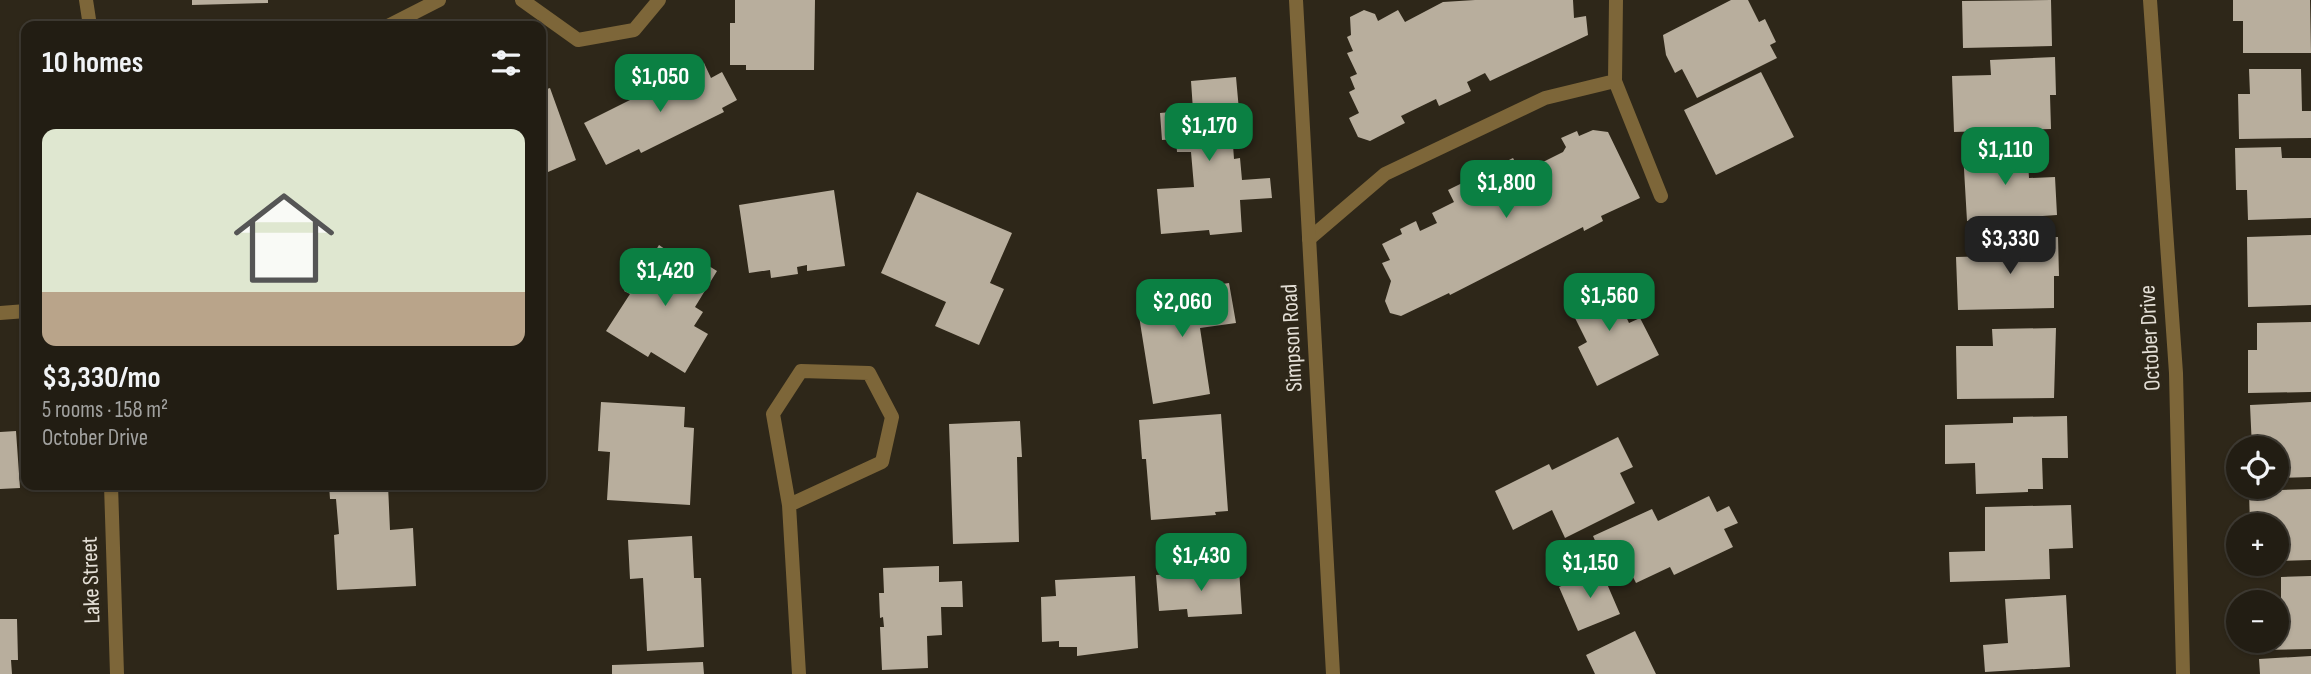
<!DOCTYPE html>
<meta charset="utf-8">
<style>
:root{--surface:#221d13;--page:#2e2a21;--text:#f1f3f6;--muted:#a2a2a0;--line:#3f3b33;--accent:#0b8043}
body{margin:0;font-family:"Sofia Sans Condensed",sans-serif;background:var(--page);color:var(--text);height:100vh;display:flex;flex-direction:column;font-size:26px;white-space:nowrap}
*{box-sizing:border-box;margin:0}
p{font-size:23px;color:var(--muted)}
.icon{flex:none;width:38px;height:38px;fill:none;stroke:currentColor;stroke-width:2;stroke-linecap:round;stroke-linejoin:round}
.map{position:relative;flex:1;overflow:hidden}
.panel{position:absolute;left:21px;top:21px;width:525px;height:469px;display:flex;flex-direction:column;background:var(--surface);border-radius:14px;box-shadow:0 2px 5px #0004,0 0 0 2px var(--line)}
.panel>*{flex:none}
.tools{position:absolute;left:2226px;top:436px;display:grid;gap:14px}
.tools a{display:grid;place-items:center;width:63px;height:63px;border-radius:50%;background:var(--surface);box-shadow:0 2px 5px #0004,0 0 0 2px var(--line);font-size:35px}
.price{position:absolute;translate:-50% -60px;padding:0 16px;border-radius:14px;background:var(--accent);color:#fff;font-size:23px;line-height:46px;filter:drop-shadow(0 2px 4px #0008)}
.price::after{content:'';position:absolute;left:50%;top:42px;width:21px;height:16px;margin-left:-10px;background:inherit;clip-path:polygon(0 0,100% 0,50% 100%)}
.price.active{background:#222;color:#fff}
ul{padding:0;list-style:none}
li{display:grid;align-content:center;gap:14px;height:371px;padding:0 21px}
li span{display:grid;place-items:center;height:217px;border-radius:14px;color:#555}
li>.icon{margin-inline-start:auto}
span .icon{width:126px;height:126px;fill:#fffc;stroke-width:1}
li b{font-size:30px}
h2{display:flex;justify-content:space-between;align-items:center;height:84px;padding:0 21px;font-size:30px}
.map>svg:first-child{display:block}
</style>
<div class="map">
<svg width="2311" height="674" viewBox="0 0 2311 674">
<rect width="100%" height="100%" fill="#2e2719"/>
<!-- building -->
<path fill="#b8ae9d" d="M192 0H268V3L192 5Z
M735 0H815L814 70H746V65H730V23H735Z
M1475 0H1573L1574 18 1586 16 1588 35 1490 81 1485 73 1467 82 1471 91 1439 106 1436 99 1401 116 1405 123 1370 141 1358 137 1349 118 1359 113 1349 92 1355 89 1350 77 1357 74 1347 53 1353 51 1347 37 1351 35 1350 17 1364 10 1375 14 1378 21 1398 10 1405 22 1443 2Z
M1731 0H1748L1759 22 1765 19 1776 42 1770 45 1777 58 1697 98 1682 69 1675 73 1666 55 1663 35Z
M2051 0 2052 46 1963 48 1962 1Z
M2233 0H2310L2311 53H2243V21H2233Z
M2055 57 2056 95H2050L2051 129 1954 132 1952 76 1991 75 1990 60Z
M704 63 711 78 722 72 737 100 722 108 724 112 641 153 639 149 606 165 584 123Z
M2249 69H2301L2302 111H2311V138L2239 139 2238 94H2250Z
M1761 72 1794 137 1716 175 1684 110Z
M1236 77 1242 144 1233 145 1234 159 1240 158 1242 180 1270 178 1272 198 1240 200 1242 232 1210 235 1209 230 1161 234 1157 189 1194 187 1191 152H1177L1176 139 1162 140 1160 113 1193 110 1191 81Z
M550 88 576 160 541 175V91Z
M1593 130 1608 132 1640 198 1601 216 1603 221 1584 231 1583 227 1450 295 1449 293 1401 316 1390 313 1385 301 1391 281 1382 263 1390 260 1382 244 1402 234 1400 229 1416 221 1420 231 1437 223 1432 213 1454 202 1448 190 1513 158 1521 173 1563 152 1566 147 1561 138 1577 131 1579 136Z
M2281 147 2282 158H2311V218L2248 220 2247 190H2236L2235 148Z
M2027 148 2029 178 2055 177 2057 215 1967 221 1963 152Z
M834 190 845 266 807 271V265L797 267 798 274 771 278 770 270 749 273 739 205Z
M917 192 1012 233 990 283 1004 289 979 345 935 326 946 302 881 273Z
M2311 235V305L2248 307 2247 237Z
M2058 237 2059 276H2054V308L1958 310 1956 257 1994 256V239Z
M659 245 678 258 683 250 717 271 695 307 703 312 694 326 708 334 685 373 651 352 648 357 606 331 630 294 624 291 638 269 643 271Z
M1607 277 1629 323 1640 318 1659 355 1597 386 1578 347 1587 342 1565 298Z
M1229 283 1236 323 1200 328 1210 394 1153 404 1139 316 1150 314 1147 295Z
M2311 322V392L2248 393V350H2257V323Z
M2056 328 2054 398 1957 399 1956 346H1993L1992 329Z
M601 402 685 407 684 427 694 428 690 505 607 500 610 452 598 451Z
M2311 402V477L2277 478V448H2252L2250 405Z
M1221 414 1228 511 1215 512 1216 515 1151 520 1146 459H1142L1139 420Z
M2067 416 2068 458H2042L2043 489H2028V492L1976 494 1975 463 1945 464V425L2013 423V417Z
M1020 421 1022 457H1017L1019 542 953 544 949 424Z
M16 431 20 488 0 489V432Z
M1618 437 1633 467 1620 473 1635 503 1565 538 1552 510 1513 530 1495 491 1549 464 1552 470Z
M329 485H388L390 530 413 528 416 586 337 590 334 535 339 534 336 499H330Z
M2311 489V560L2277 561V525H2250L2249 491Z
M1709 496 1717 512 1729 506 1738 523 1724 529 1733 547 1674 575 1670 567 1636 583 1626 563 1609 571 1593 536 1652 509 1658 521Z
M2071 505 2073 548 2049 549 2050 579 1950 582 1949 552 1985 551V507Z
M692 536 694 578H701L704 647 647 651 643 578 630 579 628 540Z
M939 566V582L962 581 963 607H941L942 635 927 636 928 668 882 670 880 627H884L883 617 880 618 879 593H884L883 568Z
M1239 569 1242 614 1188 617 1187 609 1159 611 1156 575Z
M1601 570 1620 614 1578 631 1559 587Z
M1135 576 1138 648 1077 656V647H1059V641L1042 642 1041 597 1056 596 1055 580Z
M2311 576V649L2259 650V640H2277V605H2281V577Z
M2066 595 2070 667 1985 672 1983 645 2008 643 2005 599Z
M0 619H17L18 660H11L12 674H0Z
M1635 631 1656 674H1595L1586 655Z
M2311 656V674H2260L2259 659Z
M703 662 704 674H612V665Z"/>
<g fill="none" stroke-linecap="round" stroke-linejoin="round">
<!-- lane -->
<path stroke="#7d6639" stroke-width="14" d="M86 0 90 26
M1616 0 1615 81 1661 196
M1309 239 1385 174 1545 98 1615 81"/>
<!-- street -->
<path stroke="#7d6639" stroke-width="14" d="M522 0 578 40 634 30 659 0
M1296 0 1333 674
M2150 0 2176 373 2183 674
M388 26 439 0
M0 313 26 311
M111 485 117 674
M789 505 882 462 892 417 869 373 801 371 773 414 789 505 799 674"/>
</g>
<g text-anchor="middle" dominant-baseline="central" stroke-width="7" stroke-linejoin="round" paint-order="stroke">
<!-- street labels -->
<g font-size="23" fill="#e4dfd6" stroke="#2e2719">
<text transform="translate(1292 338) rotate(-93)">Simpson Road</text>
<text transform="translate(2150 338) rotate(-93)">October Drive</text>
<text transform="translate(91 580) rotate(-92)">Lake Street</text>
</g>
</g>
</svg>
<div class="tools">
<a><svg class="icon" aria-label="locate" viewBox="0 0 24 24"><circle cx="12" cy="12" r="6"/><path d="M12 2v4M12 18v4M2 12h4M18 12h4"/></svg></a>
<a>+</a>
<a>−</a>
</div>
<b class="price" style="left:660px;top:114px">$1,050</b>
<b class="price" style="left:1209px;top:163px">$1,170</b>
<b class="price" style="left:2005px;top:187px">$1,110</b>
<b class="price" style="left:1506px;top:220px">$1,800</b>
<b class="price active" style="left:2010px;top:276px">$3,330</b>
<b class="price" style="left:665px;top:308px">$1,420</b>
<b class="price" style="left:1609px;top:333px">$1,560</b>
<b class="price" style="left:1182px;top:339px">$2,060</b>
<b class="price" style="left:1201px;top:593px">$1,430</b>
<b class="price" style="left:1590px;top:600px">$1,150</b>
<section class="panel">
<h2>10 homes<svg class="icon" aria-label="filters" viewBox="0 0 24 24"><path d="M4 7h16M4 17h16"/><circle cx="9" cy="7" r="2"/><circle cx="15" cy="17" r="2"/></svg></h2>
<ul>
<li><span style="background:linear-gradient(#dfe7d0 75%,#b9a48a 0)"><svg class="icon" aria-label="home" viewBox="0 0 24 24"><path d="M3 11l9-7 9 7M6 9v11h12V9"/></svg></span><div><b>$3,330/mo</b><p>5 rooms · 158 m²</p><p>October Drive</p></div></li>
</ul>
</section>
</div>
